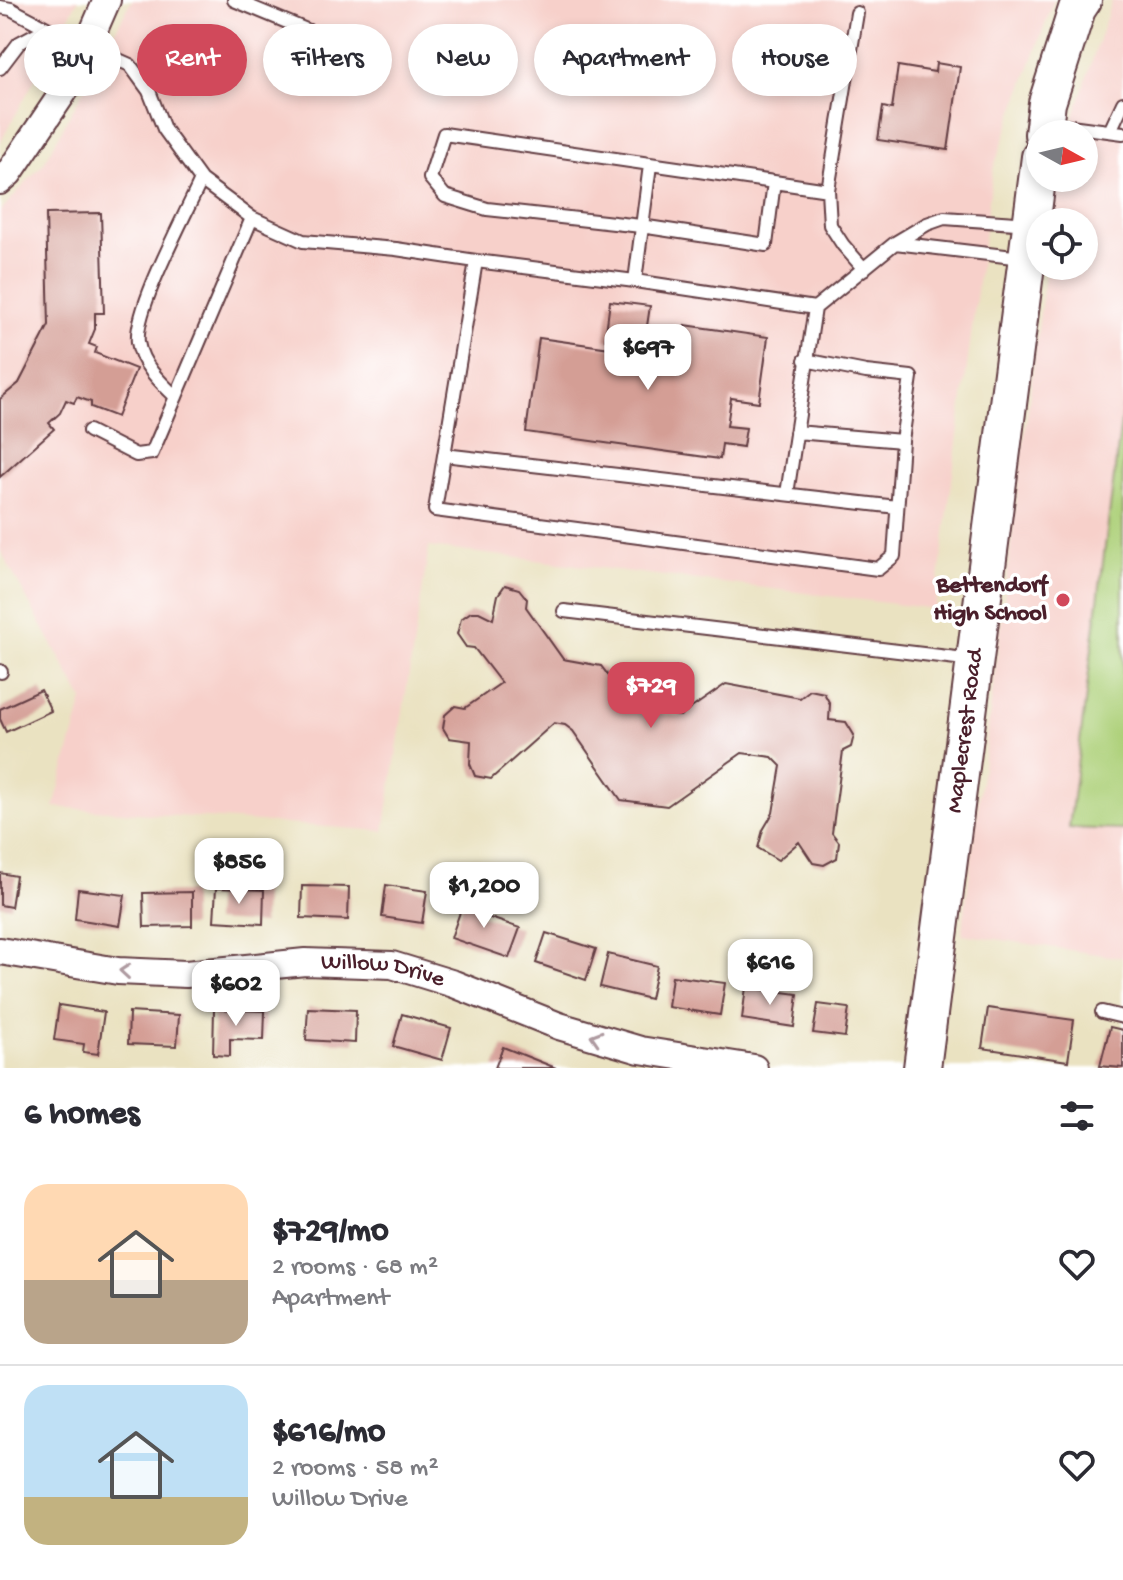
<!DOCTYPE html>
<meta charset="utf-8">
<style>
:root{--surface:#fff;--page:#f2f2f3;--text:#2b2b33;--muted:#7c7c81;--line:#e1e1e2;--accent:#d1495b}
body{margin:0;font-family:"Gochi Hand",sans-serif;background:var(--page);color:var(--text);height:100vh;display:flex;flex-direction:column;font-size:30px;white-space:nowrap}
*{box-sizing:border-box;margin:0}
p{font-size:26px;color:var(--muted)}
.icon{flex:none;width:44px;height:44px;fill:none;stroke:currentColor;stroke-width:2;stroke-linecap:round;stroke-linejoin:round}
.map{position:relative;height:1068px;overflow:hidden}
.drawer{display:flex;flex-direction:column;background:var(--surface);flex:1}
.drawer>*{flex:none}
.banner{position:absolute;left:24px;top:24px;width:1076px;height:72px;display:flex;gap:16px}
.needle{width:52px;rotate:98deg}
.buttons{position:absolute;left:1026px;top:120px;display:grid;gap:16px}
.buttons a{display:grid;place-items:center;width:72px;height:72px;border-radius:50%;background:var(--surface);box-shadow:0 4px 12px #0003;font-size:40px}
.price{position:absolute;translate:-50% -68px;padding:0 18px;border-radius:16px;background:#fff;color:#222;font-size:26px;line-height:52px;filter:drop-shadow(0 2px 4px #0008)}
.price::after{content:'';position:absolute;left:50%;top:48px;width:24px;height:18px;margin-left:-12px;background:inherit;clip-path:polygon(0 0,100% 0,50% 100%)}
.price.selected{background:var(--accent);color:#fff}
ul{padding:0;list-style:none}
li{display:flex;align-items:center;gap:24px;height:200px;padding:0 24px}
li+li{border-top:2px solid var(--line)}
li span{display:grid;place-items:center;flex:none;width:224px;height:160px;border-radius:24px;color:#555}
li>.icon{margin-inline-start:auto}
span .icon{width:96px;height:96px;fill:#fffc;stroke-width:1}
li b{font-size:34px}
h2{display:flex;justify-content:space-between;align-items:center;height:96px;padding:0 24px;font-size:34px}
.pill{padding:0 28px;border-radius:36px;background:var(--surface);box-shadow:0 4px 12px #0003;font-size:28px;line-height:72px}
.pill.selected{background:var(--accent);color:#fff}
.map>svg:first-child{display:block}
</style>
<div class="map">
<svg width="1123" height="1068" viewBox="0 0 1123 1068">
<rect width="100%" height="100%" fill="#fff"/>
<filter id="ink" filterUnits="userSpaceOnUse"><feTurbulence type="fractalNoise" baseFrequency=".0125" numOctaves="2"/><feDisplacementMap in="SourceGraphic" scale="16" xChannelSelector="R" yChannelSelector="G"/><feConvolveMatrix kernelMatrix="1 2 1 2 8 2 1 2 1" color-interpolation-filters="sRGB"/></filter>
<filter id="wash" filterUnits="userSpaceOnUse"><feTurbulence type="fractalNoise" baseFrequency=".006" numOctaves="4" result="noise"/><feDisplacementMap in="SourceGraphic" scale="32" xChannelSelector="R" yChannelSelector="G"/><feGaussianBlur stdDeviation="1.8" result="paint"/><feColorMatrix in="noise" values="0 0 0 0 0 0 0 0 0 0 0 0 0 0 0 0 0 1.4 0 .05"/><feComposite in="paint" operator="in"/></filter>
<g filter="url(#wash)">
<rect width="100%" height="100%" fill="#eae2c1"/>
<!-- built -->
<path fill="#f7d0ca" d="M0 0H78L0 143Z
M132 0H1054L993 169 935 609 429 547 384 831 54 807 83 700 0 550V211L44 163Z
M1112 0H1123V958L962 934 1046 266H1084V222H1051L1057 178H1084V134H1068Z"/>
<!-- green -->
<path fill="#add079" stroke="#7c7852" stroke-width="2" d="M1123 406V830L1069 828Z"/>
<g id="blocks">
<!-- building -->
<path fill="#d49e95" d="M936 63 960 67 948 150 878 140 883 107 892 109 898 66 935 72Z
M101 213 104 313H95V329L89 344 97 347 95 353 136 369 117 417 91 407V402L77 397 74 403 66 400 60 413 49 423 54 429 0 477V399L19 383 49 325 46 214Z
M610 301 650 306 644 346 605 340Z
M685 325 768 337 759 402 731 398 727 426 746 428 743 447 722 444 720 459 526 432 539 338 681 358Z
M505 585 519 589 527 599 526 607 563 659 601 666 634 709 680 716 726 684 800 698 810 690 824 693 830 704 829 720 846 722 854 735 851 747 843 751 832 833 839 842 837 858 824 865 813 863 799 842 778 860 758 848 763 830 773 813 781 766 772 757 742 753 667 806 621 800 573 731 565 725 554 723 491 779 475 776 470 764 471 741 449 738 443 728 445 715 455 706 465 708 501 683 474 648 466 647 457 634 461 619 471 612H479L493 619 498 595Z
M41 690 51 711 6 732 0 719V709Z
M0 873 16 876 11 907 0 905Z
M386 885 427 891 422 923 382 917Z
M302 886 349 887 348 920 301 918Z
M216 888 264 890 263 924 214 921Z
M78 889 125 895 120 926 75 919Z
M192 892V926L144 927 143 893Z
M466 895 483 901 478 914 520 928 509 958 451 938Z
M546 933 596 949 586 980 536 963Z
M608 954 657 966 650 999 600 987Z
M672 976 725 983 720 1015 668 1007Z
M746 987 798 994 794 1027 742 1019Z
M818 1004 849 1008 845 1037 813 1033Z
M59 1005 104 1012 98 1054 83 1052 84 1044 54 1040Z
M308 1008 356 1010 355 1043 306 1040Z
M988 1008 1074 1020 1068 1061 982 1048Z
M214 1009 265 1011 264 1040 230 1039V1056L213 1055Z
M129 1012 179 1015 177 1046 128 1044Z
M402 1014 451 1028 442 1060 393 1046Z
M1110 1027 1123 1030V1068L1100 1066Z
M503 1047 556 1068H495Z"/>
</g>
</g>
<g filter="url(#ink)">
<use href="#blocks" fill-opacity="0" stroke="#623c42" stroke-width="2"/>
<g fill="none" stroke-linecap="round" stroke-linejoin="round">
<!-- lane casing -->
<g stroke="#623c42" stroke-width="16">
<path id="lane" d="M234 0 357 51
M0 7 11 9 47 28 130 65 149 91 164 129 201 180 252 218 303 241 396 249 476 261
M857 13 828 190 830 225 843 245 864 269
M0 68 19 43 47 28
M1048 123 1123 133
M1110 131 1123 103
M444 134 774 182 766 245 641 226 487 209 445 196 430 178Z
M774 182 828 190
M895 243 927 224 944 218 1029 224
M635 281 650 165
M815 308 895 243 1022 258
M176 397C160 382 141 364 138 342 134 309 186 214 201 180
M89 431 136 455 152 453 252 218
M796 432 902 441
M444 455 897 507
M787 494 815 308 635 281 476 261 435 510 878 569 894 556 902 441 911 377 866 372 805 360
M564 611 973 660
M0 671 1 672
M1102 1012 1123 1017"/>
</g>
<!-- street casing -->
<g stroke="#623c42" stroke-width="30">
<g id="street">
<path d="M0 181 9 173 73 78 107 0"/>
<path id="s1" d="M0 951 118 971 186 974 305 962 392 965 454 984 559 1026 640 1050 754 1068"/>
</g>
</g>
<!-- secondary casing -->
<g stroke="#623c42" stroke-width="40">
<g id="secondary">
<path d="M1043 134 1047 103 1077 9 1083 0"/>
<path id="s2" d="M922 1068 1040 157"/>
</g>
</g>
<!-- lane -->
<use href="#lane" stroke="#fff" stroke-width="12"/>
<!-- street -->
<use href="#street" stroke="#fff" stroke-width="26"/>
<!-- secondary -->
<use href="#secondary" stroke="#fff" stroke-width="36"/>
</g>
<!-- one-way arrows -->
<defs><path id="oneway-chevron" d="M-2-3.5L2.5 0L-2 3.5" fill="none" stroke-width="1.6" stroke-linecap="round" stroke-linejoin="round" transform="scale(2)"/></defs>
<g stroke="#ae9aa0">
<use href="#oneway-chevron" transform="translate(125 971) rotate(-175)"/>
<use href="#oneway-chevron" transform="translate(596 1037) rotate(-163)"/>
</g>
</g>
<!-- markers -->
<circle fill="#d1495b" stroke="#fff" stroke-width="3" cx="1063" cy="600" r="8"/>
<g text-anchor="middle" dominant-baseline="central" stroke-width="7" stroke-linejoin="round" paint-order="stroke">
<!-- poi labels -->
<g font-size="24" font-weight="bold" fill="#4a1f2b" stroke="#fff" text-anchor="end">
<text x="1047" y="586">Bettendorf<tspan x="1047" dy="28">High School</tspan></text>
</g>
<!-- street labels -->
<g font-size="24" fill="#4a1f2b" stroke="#fff">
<text stroke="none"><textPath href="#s2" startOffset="340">Maplecrest Road</textPath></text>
<text stroke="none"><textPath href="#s1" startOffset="386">Willow Drive</textPath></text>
</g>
</g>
</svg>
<div class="buttons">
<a><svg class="needle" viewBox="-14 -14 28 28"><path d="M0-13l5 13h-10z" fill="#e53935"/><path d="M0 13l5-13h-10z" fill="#7c7c81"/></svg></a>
<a><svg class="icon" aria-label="locate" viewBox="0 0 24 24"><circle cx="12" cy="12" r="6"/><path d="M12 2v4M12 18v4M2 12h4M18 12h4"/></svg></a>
</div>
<b class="price" style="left:648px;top:392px">$697</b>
<b class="price selected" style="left:651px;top:730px">$729</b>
<b class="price" style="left:239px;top:906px">$856</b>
<b class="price" style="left:484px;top:930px">$1,200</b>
<b class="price" style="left:770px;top:1007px">$616</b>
<b class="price" style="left:236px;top:1028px">$602</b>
<div class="banner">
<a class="pill">Buy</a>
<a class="pill selected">Rent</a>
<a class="pill">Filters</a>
<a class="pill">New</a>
<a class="pill">Apartment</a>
<a class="pill">House</a>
</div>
</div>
<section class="drawer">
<h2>6 homes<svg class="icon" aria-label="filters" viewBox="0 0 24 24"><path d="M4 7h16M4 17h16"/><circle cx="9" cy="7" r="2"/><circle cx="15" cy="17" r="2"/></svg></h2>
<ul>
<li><span style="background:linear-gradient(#ffd9b3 60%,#b9a48a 0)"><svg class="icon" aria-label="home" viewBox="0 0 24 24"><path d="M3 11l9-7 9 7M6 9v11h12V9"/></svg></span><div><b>$729/mo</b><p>2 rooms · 68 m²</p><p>Apartment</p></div><svg class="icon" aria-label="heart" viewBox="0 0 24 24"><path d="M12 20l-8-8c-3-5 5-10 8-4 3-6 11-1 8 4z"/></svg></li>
<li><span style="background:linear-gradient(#bfe0f5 70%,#c2b280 0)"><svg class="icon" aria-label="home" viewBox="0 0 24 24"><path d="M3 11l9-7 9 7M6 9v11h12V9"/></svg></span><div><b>$616/mo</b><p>2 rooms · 58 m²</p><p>Willow Drive</p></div><svg class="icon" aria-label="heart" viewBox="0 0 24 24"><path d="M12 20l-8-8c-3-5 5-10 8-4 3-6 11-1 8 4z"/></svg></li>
</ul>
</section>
